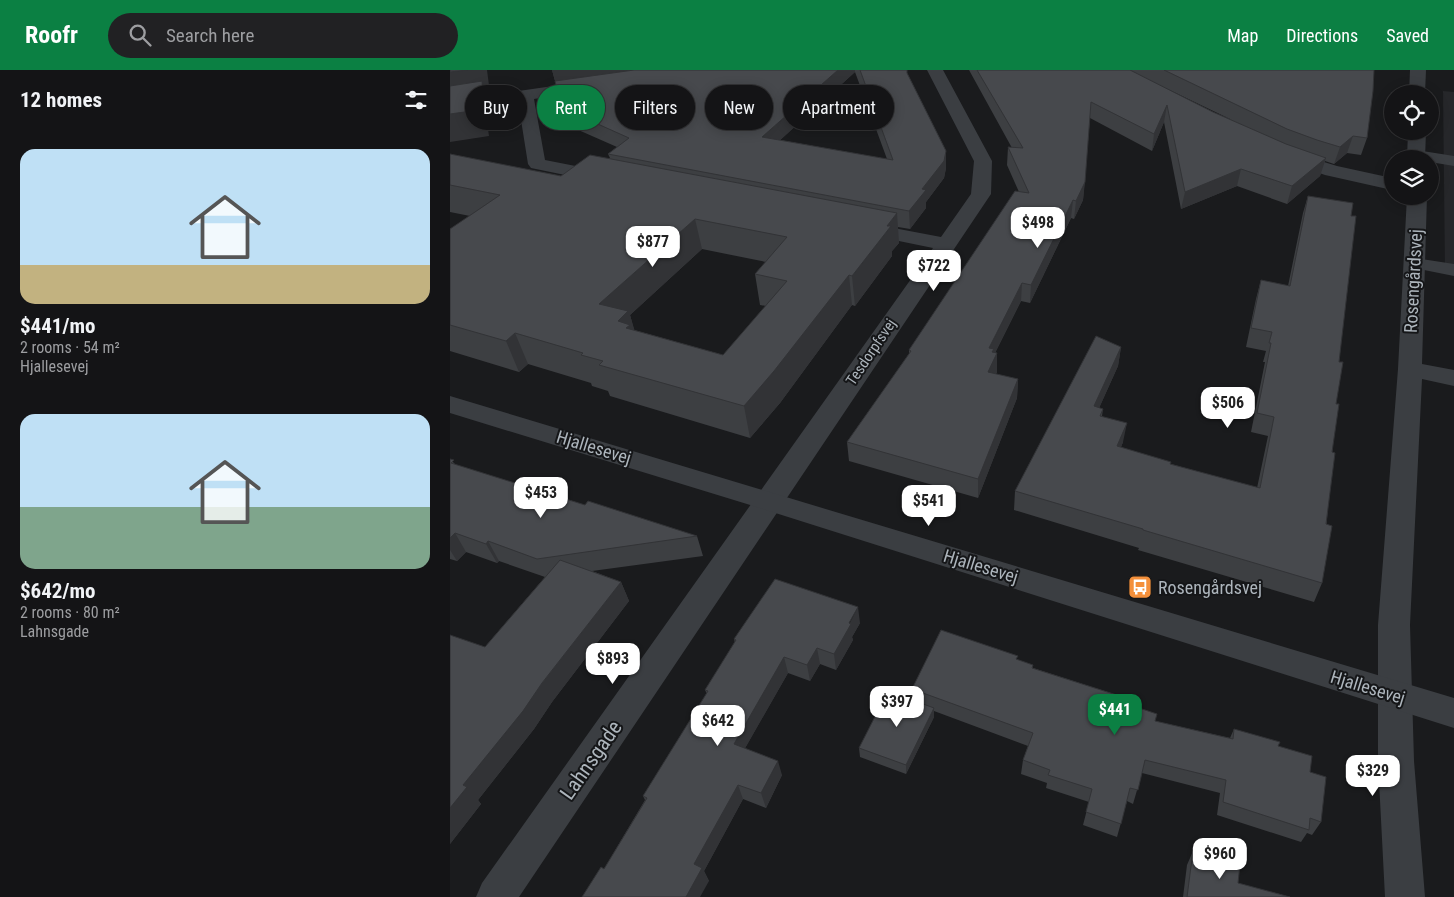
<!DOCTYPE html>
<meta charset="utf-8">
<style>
:root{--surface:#141416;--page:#212123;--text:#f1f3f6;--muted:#9d9ea1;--line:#333335;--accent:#0b8043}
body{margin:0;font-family:"Roboto Condensed",sans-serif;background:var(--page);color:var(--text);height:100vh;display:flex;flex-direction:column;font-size:19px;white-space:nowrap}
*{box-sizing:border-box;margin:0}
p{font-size:16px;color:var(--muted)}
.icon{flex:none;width:28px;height:28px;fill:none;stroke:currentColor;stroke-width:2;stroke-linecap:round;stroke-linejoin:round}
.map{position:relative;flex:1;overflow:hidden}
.sheet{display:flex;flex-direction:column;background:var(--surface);width:450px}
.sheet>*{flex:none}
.guide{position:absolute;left:15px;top:15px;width:475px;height:45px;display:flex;gap:10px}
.controls{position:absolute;left:934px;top:15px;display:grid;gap:10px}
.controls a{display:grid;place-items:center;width:55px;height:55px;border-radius:50%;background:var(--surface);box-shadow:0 2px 12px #0003,0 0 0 1px var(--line);font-size:25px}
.price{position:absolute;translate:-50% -42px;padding:0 11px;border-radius:10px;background:#fff;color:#222;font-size:16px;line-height:32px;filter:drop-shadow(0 1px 2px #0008)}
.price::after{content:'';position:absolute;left:50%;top:30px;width:15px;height:11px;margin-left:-8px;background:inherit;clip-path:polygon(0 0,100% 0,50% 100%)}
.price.selected{background:var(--accent);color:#fff}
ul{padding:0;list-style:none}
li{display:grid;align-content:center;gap:10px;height:265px;padding:0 20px}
li span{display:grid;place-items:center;height:155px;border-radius:15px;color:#555}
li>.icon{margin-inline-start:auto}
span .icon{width:90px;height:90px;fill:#fffc;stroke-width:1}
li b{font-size:21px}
h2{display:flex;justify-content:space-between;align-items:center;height:60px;padding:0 20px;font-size:21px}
.tag{padding:0 18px;border-radius:22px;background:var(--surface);box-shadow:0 2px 12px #0003,0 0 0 1px var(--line);font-size:18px;line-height:45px}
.tag.selected{background:var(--accent);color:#fff}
header{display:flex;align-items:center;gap:30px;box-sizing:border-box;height:70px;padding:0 25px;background:var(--accent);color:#fff}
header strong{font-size:24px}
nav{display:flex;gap:28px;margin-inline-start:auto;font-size:18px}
.search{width:350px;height:45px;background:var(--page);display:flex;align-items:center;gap:12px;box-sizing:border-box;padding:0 18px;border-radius:28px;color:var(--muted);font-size:19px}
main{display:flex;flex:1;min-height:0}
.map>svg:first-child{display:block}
</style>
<header>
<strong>Roofr</strong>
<div class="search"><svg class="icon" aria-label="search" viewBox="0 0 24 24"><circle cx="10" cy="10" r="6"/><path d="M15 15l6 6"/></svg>Search here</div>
<nav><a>Map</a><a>Directions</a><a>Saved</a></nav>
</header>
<main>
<section class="sheet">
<h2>12 homes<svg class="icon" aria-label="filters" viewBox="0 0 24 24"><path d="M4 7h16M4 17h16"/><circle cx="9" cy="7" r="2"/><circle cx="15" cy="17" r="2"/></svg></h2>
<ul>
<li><span style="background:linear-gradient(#bfe0f5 75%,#c2b280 0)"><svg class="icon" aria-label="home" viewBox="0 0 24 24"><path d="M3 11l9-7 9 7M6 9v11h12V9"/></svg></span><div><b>$441/mo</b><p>2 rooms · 54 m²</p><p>Hjallesevej</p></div></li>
<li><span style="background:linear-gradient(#bfe0f5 60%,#7fa58c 0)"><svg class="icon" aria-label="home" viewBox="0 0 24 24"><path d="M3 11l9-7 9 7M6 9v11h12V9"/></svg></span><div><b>$642/mo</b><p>2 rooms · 80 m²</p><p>Lahnsgade</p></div></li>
</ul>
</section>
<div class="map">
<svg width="1004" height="827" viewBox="0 0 1004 827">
<rect width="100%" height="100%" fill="#1a1b1d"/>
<!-- built -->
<path fill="#26272a" d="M993 21 1004 22V203L995 201Z"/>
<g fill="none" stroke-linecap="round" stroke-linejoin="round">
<!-- service -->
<path fill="#3b3e42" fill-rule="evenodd" d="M966 80 1004 86V96L980 92V89L960 88 958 85 960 82Z
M965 188 1004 194V206L959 197 956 193 959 189Z"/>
<!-- minor -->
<path fill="#3b3e42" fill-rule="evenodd" d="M477 0H493L542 91 541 124 69 827H26L32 813 483 178 405 162 402 158 405 154 412 152 491 167 521 124 524 91Z
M960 0H976L975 24H959Z
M145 10 151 12 153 15 151 18 84 29 95 90 161 103 163 107 161 111 154 113 81 98 78 94 68 31 0 41V31Z
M958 61H976L975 89H957Z
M838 81 887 96 942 108V120L875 105 832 90 829 86 832 82Z
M957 126H977L972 294 1004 300V316L972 309 960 555 964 691 975 827H935L928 691V555L948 299Z"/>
<!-- tertiary -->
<path fill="#3b3e42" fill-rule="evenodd" d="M0 326 1004 628V658L310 438 0 343Z"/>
</g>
<!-- wall -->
<path fill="#3d3f42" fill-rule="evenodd" d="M102 0H457V3L496 81V98L494 108 476 132V138L460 159 448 157 449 173 442 181V186L405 236 402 235 330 333 300 368 160 326 158 321 142 316 141 313 78 294 69 302 0 281V159L20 146 0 142V84L111 106 160 88 158 84 167 77 117 55ZM405 2 437 89 330 70ZM252 179 316 192 305 204 310 235 316 236 273 285 184 260 180 245Z
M519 0H924L917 68 911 85 897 83 884 94 875 91 870 106 837 134 787 116 731 139 714 52 702 81 640 48 633 130 624 149 621 148 580 233 571 231 545 283H547V302L546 304 568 309 567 328 528 428 399 391 397 372 459 284V280L569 122 557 95 558 77 562 78ZM707 14 780 49 763 42Z
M858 126 901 146 889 292 886 334 872 513 864 532 688 480 689 478 564 440 565 421 671 277 668 296 649 338 653 339 652 346 673 372 671 377 721 394 807 418 818 366 801 362 815 292H813L816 281 796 277 806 229 811 210 838 216 853 143Z
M0 389 6 395 135 435 247 466 253 486 142 501 171 512 179 531 102 632 84 659 28 730 31 734 0 774 35 577 95 507 49 491 47 493 16 482 7 491 0 489Z
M410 553 402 567 403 570 386 600 370 594 360 611 338 603 295 678 332 705 316 738 293 729 254 801 259 811 154 799 195 730 193 726 257 624 255 620 285 573 284 569Z
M568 590 583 595V598L673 627 672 633 705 651 780 668 784 659 828 676 860 702 871 752 862 765 857 763 851 772 767 745 770 723 692 703 683 734 677 731 667 767 633 755 639 732 596 718 597 713 571 704 573 690 578 676 484 641V647L456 704 410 687 409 678 462 630V619Z
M743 781 788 813 840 827H733L737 795Z"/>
<!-- shaded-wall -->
<path fill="#323336" d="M18 0H37L40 23 37 24 41 37 44 58 38 59 39 66 0 72V2Z
M102 0H207L106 14Z
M388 0H405V2L315 84 312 67Z
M717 35 714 52 702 81 704 64Z
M903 66 897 83 884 94 890 77Z
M496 81V98L494 108 476 132V138L460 159 459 141Z
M876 88 870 106 837 134 842 116Z
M791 99 787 116 731 139 735 122Z
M635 112 633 130 624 149 626 131Z
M623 130 621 148 580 233 581 215Z
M447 143 449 173 442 181V186L405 236 402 206 437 156Z
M245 149 252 179 180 245 188 272 149 234Z
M399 205 402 235 330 333 300 368 294 336Z
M572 213 571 231 543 287 547 283V302L537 321 539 278Z
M65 263 78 294 69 302 56 271Z
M671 277 668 296 641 356 644 336Z
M568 309 567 328 528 428V409Z
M677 353 673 372 664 395 667 376Z
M5 463 16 482 7 491 0 480V468Z
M38 471 49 491 47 493 36 474Z
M171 512 179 531 102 632 84 659 28 730 31 734 0 774V738L13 715Z
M408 537 410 553 402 567 403 570 386 600 384 584Z
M367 578 370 594 360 611 357 595Z
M334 587 338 603 289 689 284 674Z
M484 638V647L456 704V695Z
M328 691 332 705 316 738 311 723Z
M288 715 293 729 254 801 259 811 250 827H236L244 794Z"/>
<!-- building -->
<path fill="#47494d" stroke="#323336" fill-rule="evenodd" d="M0 0H18L0 2Z
M184 0H388L312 67 443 90 410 0H457V3L496 81 494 91 472 119 476 120 459 141 158 84 179 68 112 38 105 11Z
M527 0H680L763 42 836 74 876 88 842 116 791 99 735 122 717 35 704 64 641 32 635 112 626 131 623 130 581 215 572 213 539 278 544 279 542 282 547 283 538 302 568 309 528 409 397 372 461 281 459 280 565 121 579 123 558 77 573 78Z
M714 0H924L923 21 917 68 903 66 890 77 867 70 837 59Z
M32 11 34 32 28 33 29 40 0 44V16Z
M0 84 111 106 140 85 447 143 437 156H441L402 206 399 205 324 301 294 336 149 295 153 291 131 285 133 283 65 263 56 271 0 255V159L50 125 0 115ZM245 149 337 167 305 204 337 211 273 285 176 258 180 255 168 251 178 241 149 234Z
M858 126 903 133 901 146H906L889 292H893L886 334H889L882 382 885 383 876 454 882 456 872 513 693 460V459L565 421 646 266 671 277 644 336 653 339 650 346 677 353 667 376 721 392 720 394 810 418 824 347 807 343 821 273H819L822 262 801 258 811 210 840 216Z
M0 389 4 390 1 393 135 435 138 431 247 466 87 489 38 471 36 474 5 463 0 468Z
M110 490 171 512 92 613 73 641 13 715 17 717 0 738V565L35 577Z
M325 509 408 537 399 553 401 554 384 584 367 578 357 595 334 587 284 674 328 691 311 723 288 715 244 794 252 798 236 827H132L151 797 154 799 197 728 193 726 258 621 255 620 286 570 284 569Z
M491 560 568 586 566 589 583 595 582 598 673 627 671 632 707 644 705 651 783 669 784 659 830 672 828 676 862 686 860 702 876 707 871 752 860 748 859 760 773 732 776 710 695 690 688 720 680 718 671 754 636 742 642 719 598 705 600 700 573 690 583 663 462 619Z
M438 621 484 638 456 695 409 678Z
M743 781 790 794 788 813 840 827H737Z"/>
<!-- icons -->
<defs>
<g id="bus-square" transform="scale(1.25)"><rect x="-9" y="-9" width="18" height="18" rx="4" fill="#f4903b" stroke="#151618"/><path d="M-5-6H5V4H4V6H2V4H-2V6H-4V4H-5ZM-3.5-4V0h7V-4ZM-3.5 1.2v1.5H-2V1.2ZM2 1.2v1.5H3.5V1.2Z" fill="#fff"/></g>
</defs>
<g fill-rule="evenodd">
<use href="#bus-square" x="690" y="517"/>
</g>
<g text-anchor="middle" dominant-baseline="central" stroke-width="4" stroke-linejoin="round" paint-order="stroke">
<!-- far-street labels -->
<g font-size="15" fill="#adb5bc" stroke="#151618">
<text transform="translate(421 282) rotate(-56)">Tesdorpfsvej</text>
</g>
<!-- street labels -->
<g font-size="18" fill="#adb5bc" stroke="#151618">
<text transform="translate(963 211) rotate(-87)">Rosengårdsvej</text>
<text transform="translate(144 377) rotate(17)">Hjallesevej</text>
<text transform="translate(531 496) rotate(17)">Hjallesevej</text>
<text transform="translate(918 617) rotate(17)">Hjallesevej</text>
</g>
<!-- poi labels -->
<g font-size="18" fill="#adb5bc" stroke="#151618" text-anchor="start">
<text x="708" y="517">Rosengårdsvej</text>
</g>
<!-- near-street labels -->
<g font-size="21" fill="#adb5bc" stroke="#151618">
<text transform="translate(141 690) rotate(-55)">Lahnsgade</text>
</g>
</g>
</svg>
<div class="controls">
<a><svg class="icon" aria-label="locate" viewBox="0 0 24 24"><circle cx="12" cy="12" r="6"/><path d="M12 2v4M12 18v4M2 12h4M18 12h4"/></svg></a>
<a><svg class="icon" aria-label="layers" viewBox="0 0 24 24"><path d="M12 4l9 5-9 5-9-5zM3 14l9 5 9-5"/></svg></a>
</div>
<b class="price" style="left:588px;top:179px">$498</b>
<b class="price" style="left:203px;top:198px">$877</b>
<b class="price" style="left:484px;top:222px">$722</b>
<b class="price" style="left:778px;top:359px">$506</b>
<b class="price" style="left:91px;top:449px">$453</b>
<b class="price" style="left:479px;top:457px">$541</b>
<b class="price" style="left:163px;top:615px">$893</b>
<b class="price" style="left:447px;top:658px">$397</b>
<b class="price selected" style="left:665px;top:666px">$441</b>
<b class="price" style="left:268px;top:677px">$642</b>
<b class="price" style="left:923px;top:727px">$329</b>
<b class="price" style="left:770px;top:810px">$960</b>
<div class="guide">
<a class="tag">Buy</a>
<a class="tag selected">Rent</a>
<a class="tag">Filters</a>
<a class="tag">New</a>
<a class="tag">Apartment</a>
</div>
</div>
</main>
